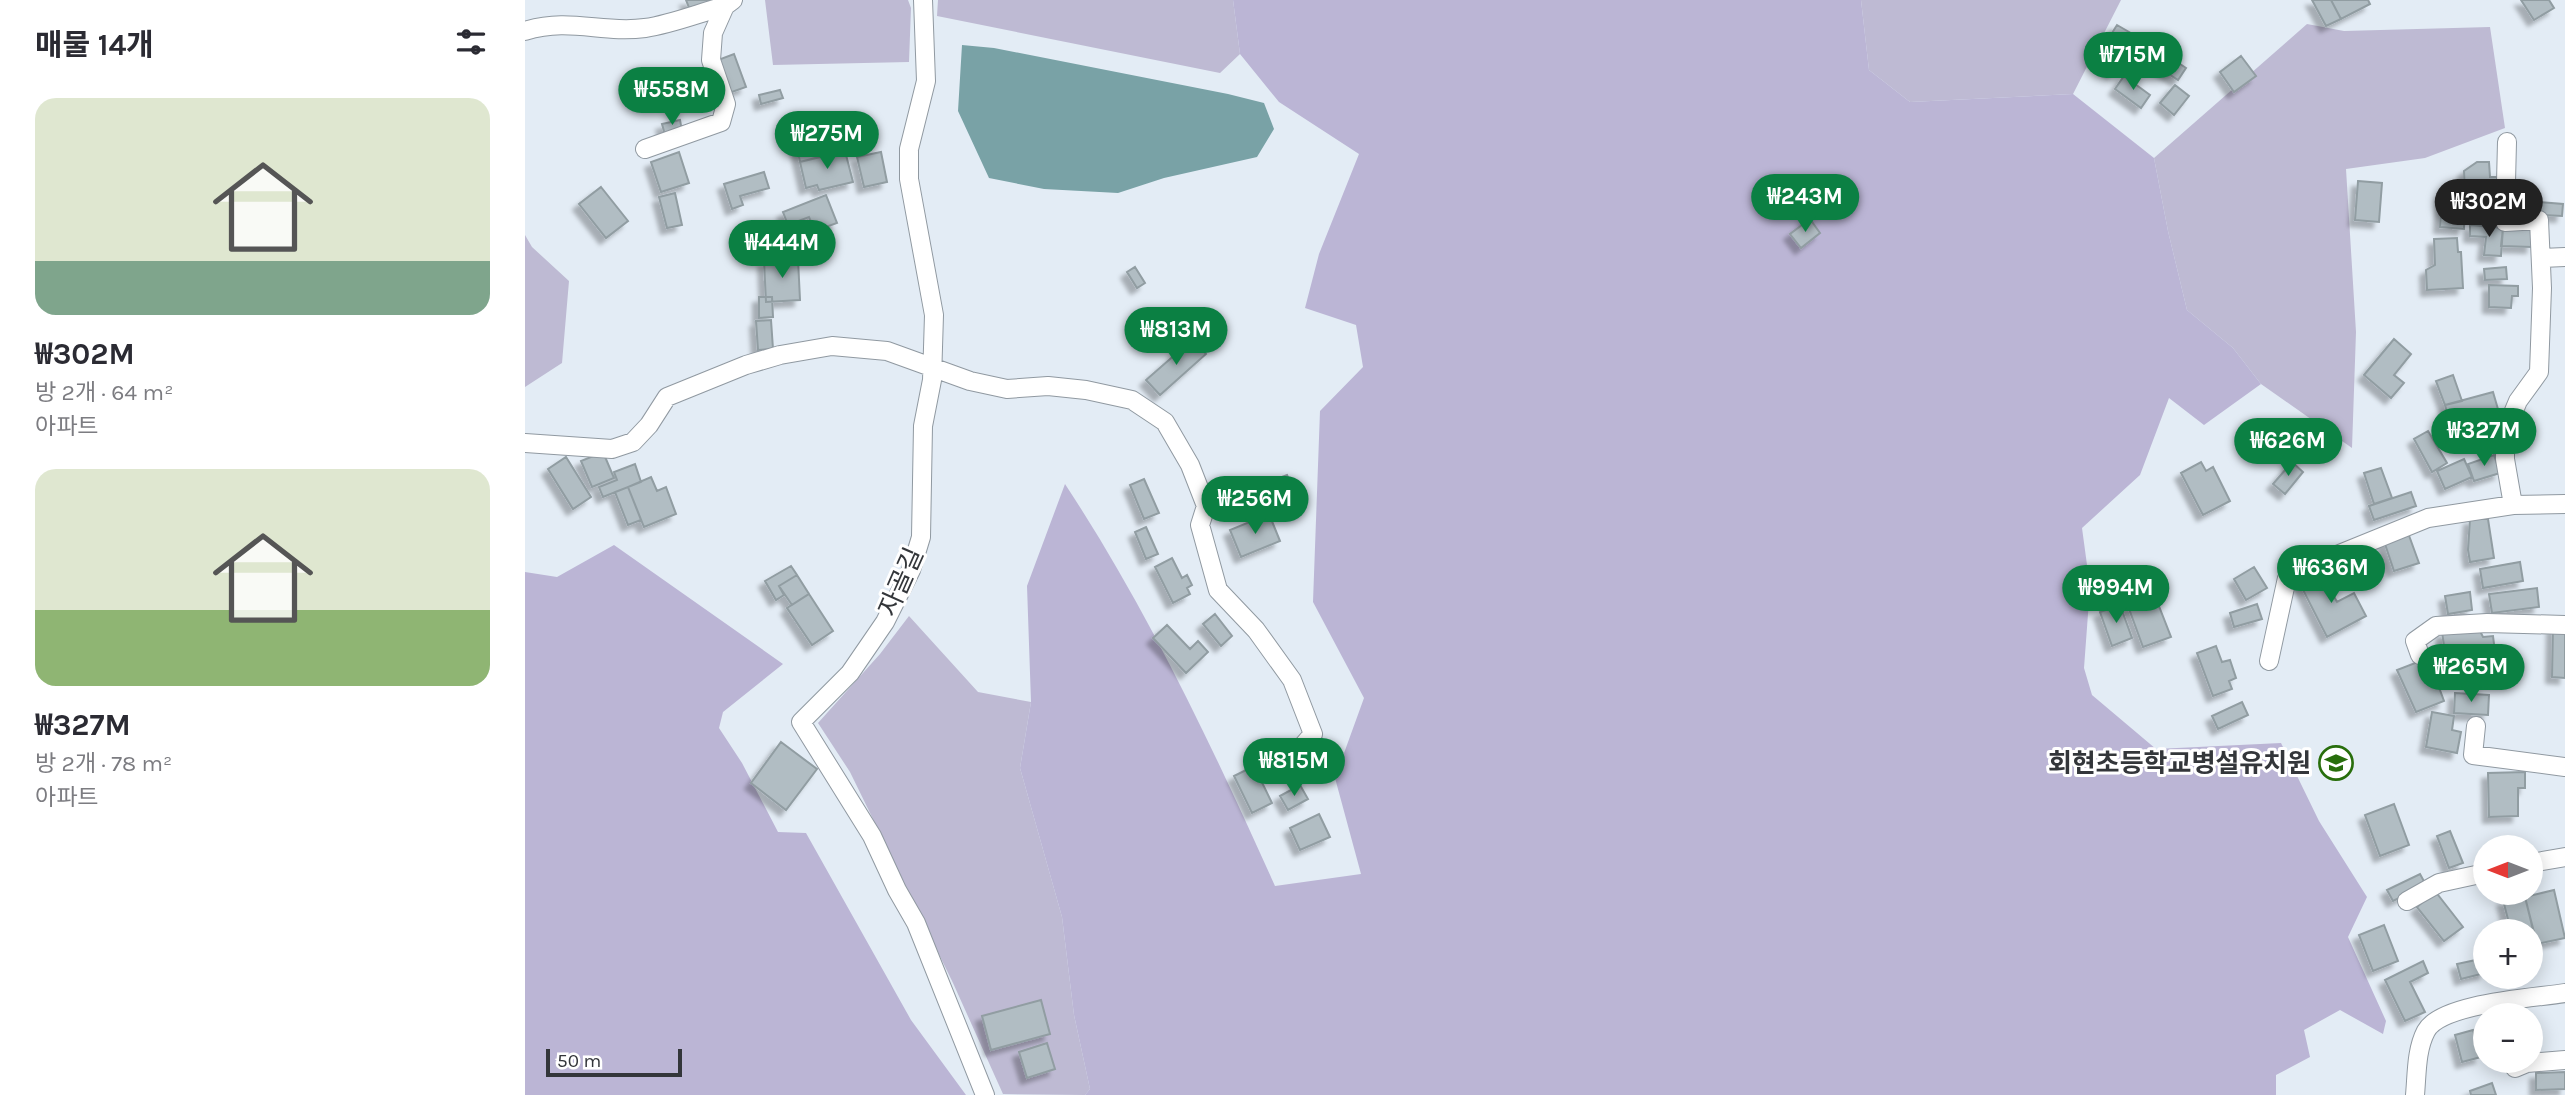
<!DOCTYPE html>
<html lang="ko">
<meta charset="utf-8">
<style>
:root{--surface:#fff;--page:#f2f2f3;--text:#2b2b33;--muted:#7c7c81;--accent:#0b8043}
body{margin:0;font-family:Karla,"Noto Sans KR",sans-serif;background:var(--page);color:var(--text);height:100vh;display:flex;flex-direction:column;font-size:26px;white-space:nowrap}
*{box-sizing:border-box;margin:0}
p{font-size:23px;color:var(--muted)}
.icon{flex:none;width:38px;height:38px;fill:none;stroke:currentColor;stroke-width:2;stroke-linecap:round;stroke-linejoin:round}
.map{position:relative;flex:1;overflow:hidden}
.details{display:flex;flex-direction:column;background:var(--surface);width:525px}
.details>*{flex:none}
.needle{width:46px;rotate:270deg}
.buttons{position:absolute;left:1948px;top:835px;display:grid;gap:14px}
.buttons a{display:grid;place-items:center;width:70px;height:70px;border-radius:50%;background:var(--surface);box-shadow:0 4px 18px #0003;font-size:35px}
.scale{position:absolute;left:21px;bottom:18px;width:136px;box-sizing:border-box;padding-left:7px;border:4px solid #33363a;border-top:0;font-size:19px;line-height:24px;white-space:nowrap;color:#33363a;-webkit-text-stroke:5px #fff;paint-order:stroke}
.price{position:absolute;translate:-50% -60px;padding:0 16px;border-radius:24px;background:var(--accent);color:#fff;font-size:23px;line-height:46px;filter:drop-shadow(0 2px 4px #0008)}
.price::after{content:'';position:absolute;left:50%;top:42px;width:21px;height:16px;margin-left:-10px;background:inherit;clip-path:polygon(0 0,100% 0,50% 100%)}
.price.active{background:#222;color:#fff}
ul{padding:0;list-style:none}
li{display:grid;align-content:center;gap:14px;height:371px;padding:0 35px}
li span{display:grid;place-items:center;height:217px;border-radius:21px;color:#555}
li>.icon{margin-inline-start:auto}
span .icon{width:126px;height:126px;fill:#fffc;stroke-width:1}
li b{font-size:30px}
h2{display:flex;justify-content:space-between;align-items:center;height:84px;padding:0 35px;font-size:30px}
main{display:flex;flex:1;min-height:0}
.map>svg:first-child{display:block}
</style>
<main>
<section class="details">
<h2>매물 14개<svg class="icon" aria-label="filters" viewBox="0 0 24 24"><path d="M4 7h16M4 17h16"/><circle cx="9" cy="7" r="2"/><circle cx="15" cy="17" r="2"/></svg></h2>
<ul>
<li><span style="background:linear-gradient(#dfe7d0 75%,#7fa58c 0)"><svg class="icon" aria-label="home" viewBox="0 0 24 24"><path d="M3 11l9-7 9 7M6 9v11h12V9"/></svg></span><div><b>₩302M</b><p>방 2개 · 64 m²</p><p>아파트</p></div></li>
<li><span style="background:linear-gradient(#dfe7d0 65%,#8fb573 0)"><svg class="icon" aria-label="home" viewBox="0 0 24 24"><path d="M3 11l9-7 9 7M6 9v11h12V9"/></svg></span><div><b>₩327M</b><p>방 2개 · 78 m²</p><p>아파트</p></div></li>
</ul>
</section>
<div class="map">
<svg width="2040" height="1095" viewBox="0 0 2040 1095">
<defs>
<filter id="shadow"><feDropShadow dx="-6" dy="6" stdDeviation="2" flood-color="#0004"/></filter>
</defs>
<rect width="100%" height="100%" fill="#e3ecf5"/>
<!-- green -->
<path fill="#bebad3" d="M240 0H383L386 8 384 62 248 65Z
M413 0H708L715 54 695 73 412 16Z
M1336 0H1596L1548 94 1385 102 1344 70Z
M1782 24 1819 31 1965 27 1980 128 1900 158 1821 169 1831 332 1827 448 1736 384 1708 348 1662 310 1643 231 1629 158Z
M0 235 7 247 44 281 37 363 0 387Z
M384 616 453 692 506 702 495 768 537 917 549 1015 565 1089 560 1095 478 1094 428 983 325 772 293 723 355 654Z"/>
<!-- forest -->
<path fill="#bbb5d5" d="M708 0H1336L1344 70 1385 102 1548 94 1629 158 1643 231 1662 310 1708 348 1736 384 1679 425 1644 398 1615 475 1557 528 1565 587 1559 668 1567 695 1631 749 1756 743 1794 821 1842 897 1823 937 1861 1021 1858 1034 1815 1010 1779 1030 1785 1057 1751 1075V1095H560L565 1089 549 1015 537 917 495 768 506 702 502 586 540 484C623 610 688 748 750 886L836 874 810 778 839 698 788 602 795 411 838 367 831 325 780 308 794 254 834 154 754 102 715 54Z
M89 545 258 664 198 712 194 728 217 763 253 832 281 833 386 1020 441 1095H0V572L32 577Z"/>
<!-- water -->
<path fill="#79a2a6" d="M437 45 469 48 703 94 739 103 749 129 732 157 639 178 593 193 519 189 464 178 433 111Z"/>
<!-- building -->
<path fill="#b1bdc3" stroke="#919da2" stroke-width="2" filter="url(#shadow)" d="M161 0H189L165 10Z
M1787 0H1806L1816 19 1801 26Z
M1806 0H1843L1845 4 1816 19Z
M1996 0H2024L2029 8 2009 20Z
M1592 25 1611 36 1588 72 1570 60Z
M1616 38 1661 68 1653 80 1607 50Z
M209 54 221 87 204 93 193 60Z
M1716 56 1731 76 1709 92 1695 72Z
M1599 76 1625 95 1616 108 1590 89Z
M1650 85 1664 96 1649 115 1635 103Z
M255 90 258 98 236 104 234 95Z
M155 120 157 131 140 135 137 124Z
M288 128 294 157 275 162 269 132Z
M320 151 328 182 294 190 292 185 281 188 275 162Z
M154 152 164 183 136 192 126 162Z
M356 152 362 182 339 187 332 157Z
M1952 162H1964L1965 177H1973V195L1940 196 1939 171Z
M239 172 244 188 215 196 218 205 207 209 199 184Z
M1833 181 1857 183 1854 222 1830 220Z
M76 187 103 221 81 238 54 204Z
M150 193 157 225 142 228 134 197Z
M1917 193 1940 196 1939 229 1915 227Z
M301 195 312 223 290 231 284 217 263 225 258 212Z
M1973 195V219H1953V204H1941L1940 196Z
M2001 201 2038 204 2037 216 2000 214Z
M1285 219 1295 233 1276 248 1265 234Z
M1945 225 1978 228 1976 256 1959 255 1961 237 1945 236Z
M1978 228 2008 230 2007 247 1976 246Z
M237 232 244 251 232 255 225 236Z
M1932 238 1933 252H1936L1938 288 1902 290 1901 270 1910 265 1909 239Z
M273 259 275 300 241 302 239 261Z
M610 267 620 283 612 288 602 272Z
M1981 267 1982 279 1960 280 1959 269Z
M1964 285 1993 286V296H1987L1986 308 1964 307Z
M234 297H247L248 317 234 318Z
M246 320 248 349 233 350 231 321Z
M668 339 681 354 635 395 621 380Z
M1869 339 1886 354 1869 375 1879 383 1866 398 1839 375Z
M1928 375 1937 401 1920 405 1911 381Z
M1968 392 1975 416 1927 430 1920 405Z
M1903 431 1922 463 1907 472 1889 439Z
M78 452 89 478 67 487 56 461Z
M1969 455 1975 473 1949 481 1943 464Z
M41 457 66 497 48 509 23 469Z
M1939 459 1947 477 1920 489 1912 471Z
M1676 462 1681 471 1688 467 1705 501 1678 515 1656 473Z
M1767 462 1778 472 1760 494 1748 484Z
M110 464 116 482 78 497 74 487 92 480 89 472Z
M1856 468 1867 498 1849 504 1839 473Z
M762 475 770 494 738 507 730 487Z
M126 477 132 491 141 487 151 514 119 527 103 487Z
M619 479 634 513 619 519 605 485Z
M103 487 116 520 103 525 90 492Z
M1886 492 1891 506 1849 520 1844 506Z
M744 514 755 541 716 557 705 530Z
M1945 519H1963L1969 558 1945 562 1943 550Z
M621 527 633 554 621 559 610 532Z
M1882 530 1894 563 1869 571 1858 538Z
M647 558 657 578 662 575 667 585 662 588 665 594 648 603 630 567Z
M1995 562 1998 581 1958 588 1955 569Z
M266 566 272 575 254 586 259 595 251 600 240 581Z
M1729 567 1742 588 1721 600 1709 579Z
M1795 571 1812 602 1829 593 1841 616 1802 637 1774 582Z
M272 575 284 594 267 605 254 586Z
M2012 588 2014 607 1967 613 1964 594Z
M1945 592 1947 610 1923 614 1920 596Z
M284 594 308 631 287 645 262 608Z
M1630 596 1646 637 1618 647 1603 606Z
M1732 604 1737 619 1709 627 1705 613Z
M1595 605 1607 638 1587 646 1575 612Z
M690 614 707 636 696 646 678 624Z
M642 625 665 649 673 641 683 652 661 673 628 638Z
M1953 627 1958 637 1968 636 1970 652 1960 653 1962 668 1923 673 1917 632Z
M2028 627H2040V678L2027 677Z
M1691 646 1697 662 1705 660 1711 678 1704 681 1707 689 1688 696 1672 653Z
M1903 658 1919 701 1891 712 1872 670Z
M1930 693 1964 695 1963 715 1929 713Z
M1717 702 1723 715 1693 729 1687 716Z
M1907 712 1929 716 1927 730 1936 732 1932 753 1901 747Z
M256 742 292 769 261 810 226 783Z
M729 766 747 803 727 813 709 776Z
M2000 772V788H1993V816L1964 817 1963 773Z
M775 785 783 799 763 810 755 796Z
M1869 804 1884 845 1855 856 1840 815Z
M794 814 805 837 775 850 765 828Z
M1925 831 1938 863 1924 868 1912 836Z
M1895 874 1901 885 1868 901 1862 890Z
M2029 890 2040 938 2012 944 2000 897Z
M1910 891 1938 927 1919 941 1892 907Z
M2000 897 2010 938 2006 939V931H1986L1978 900Z
M1859 925 1873 961 1848 971 1834 935Z
M1960 958V973L1936 979 1932 964Z
M1898 961 1903 973 1885 982 1900 1012 1880 1021 1860 980Z
M516 1000 525 1034 466 1050 457 1016Z
M1997 1008 2000 1015H1982Z
M1948 1030 1956 1057 1937 1062 1930 1035Z
M522 1043 530 1069 502 1078 494 1052Z
M2040 1072V1089L2011 1090V1073Z
M1967 1083 1971 1095H1946L1945 1091Z"/>
<g fill="none" stroke-linecap="round" stroke-linejoin="round">
<!-- street casing -->
<g stroke="#9099a1" stroke-width="20">
<path id="street" d="M398 0 401 81 384 149V179L409 315 407 380 398 426 396 537 386 570 360 622 325 673 276 722 347 836 372 890 391 923 460 1095
M0 31C45 17 77 34 120 28 147 24 174 13 200 6L208 0
M1982 142 1980 222 2014 220 2017 288 2014 372 1993 401 1980 432V459L1988 505
M120 149 196 122 201 104 186 60 188 33 200 6
M2017 258 2040 257
M0 443 87 449 108 442 124 425 142 397 221 365 255 355 307 346 362 351 445 381 482 389 523 386 561 390 607 400 640 422 665 465 681 506 675 525 693 590 731 630 767 680 788 734 766 759
M1895 655 1890 641 1911 626 1962 623 2040 625
M1744 661 1762 578 1775 570 1903 518 1988 505 2040 504
M1951 726 1948 755 2040 767
M2006 863 2040 857
M1882 901 1914 883 1960 873
M1985 1060 1990 1068 2002 1063 2040 1060
M1890 1095C1892 1074 1891 1050 1901 1031 1916 1003 2010 998 2040 993"/>
</g>
<!-- street -->
<use href="#street" stroke="#fff" stroke-width="18"/>
</g>
<!-- icons -->
<defs>
<g id="school-ring" transform="scale(1.75)"><circle r="9.5" fill="#fff" stroke="#286e0c" stroke-width="1.5"/><path d="M0-5L7-2L0 1L-7-2ZM-4 1L0 2.5L4 1V4Q0 6-4 4Z" fill="#286e0c"/></g>
</defs>
<g fill-rule="evenodd">
<use href="#school-ring" x="1811" y="763"/>
</g>
<g text-anchor="middle" dominant-baseline="central" stroke-width="6" stroke-linejoin="round" paint-order="stroke">
<!-- street labels -->
<g font-size="26" fill="#33363a" stroke="#fff">
<text transform="translate(376 582) rotate(-66)">자골길</text>
</g>
<!-- poi labels -->
<g font-size="26" font-weight="bold" fill="#33363a" stroke="#fff" text-anchor="end">
<text x="1786" y="763">회현초등학교병설유치원</text>
</g>
</g>
</svg>
<div class="buttons">
<a><svg class="needle" viewBox="-14 -14 28 28"><path d="M0-13l5 13h-10z" fill="#e53935"/><path d="M0 13l5-13h-10z" fill="#7c7c81"/></svg></a>
<a>+</a>
<a>−</a>
</div>
<div class="scale">50 m</div>
<b class="price" style="left:1608px;top:92px">₩715M</b>
<b class="price" style="left:147px;top:127px">₩558M</b>
<b class="price" style="left:302px;top:171px">₩275M</b>
<b class="price" style="left:1280px;top:234px">₩243M</b>
<b class="price active" style="left:1964px;top:239px">₩302M</b>
<b class="price" style="left:257px;top:280px">₩444M</b>
<b class="price" style="left:651px;top:367px">₩813M</b>
<b class="price" style="left:1959px;top:468px">₩327M</b>
<b class="price" style="left:1763px;top:478px">₩626M</b>
<b class="price" style="left:730px;top:536px">₩256M</b>
<b class="price" style="left:1806px;top:605px">₩636M</b>
<b class="price" style="left:1591px;top:625px">₩994M</b>
<b class="price" style="left:1946px;top:704px">₩265M</b>
<b class="price" style="left:769px;top:798px">₩815M</b>
</div>
</main>
